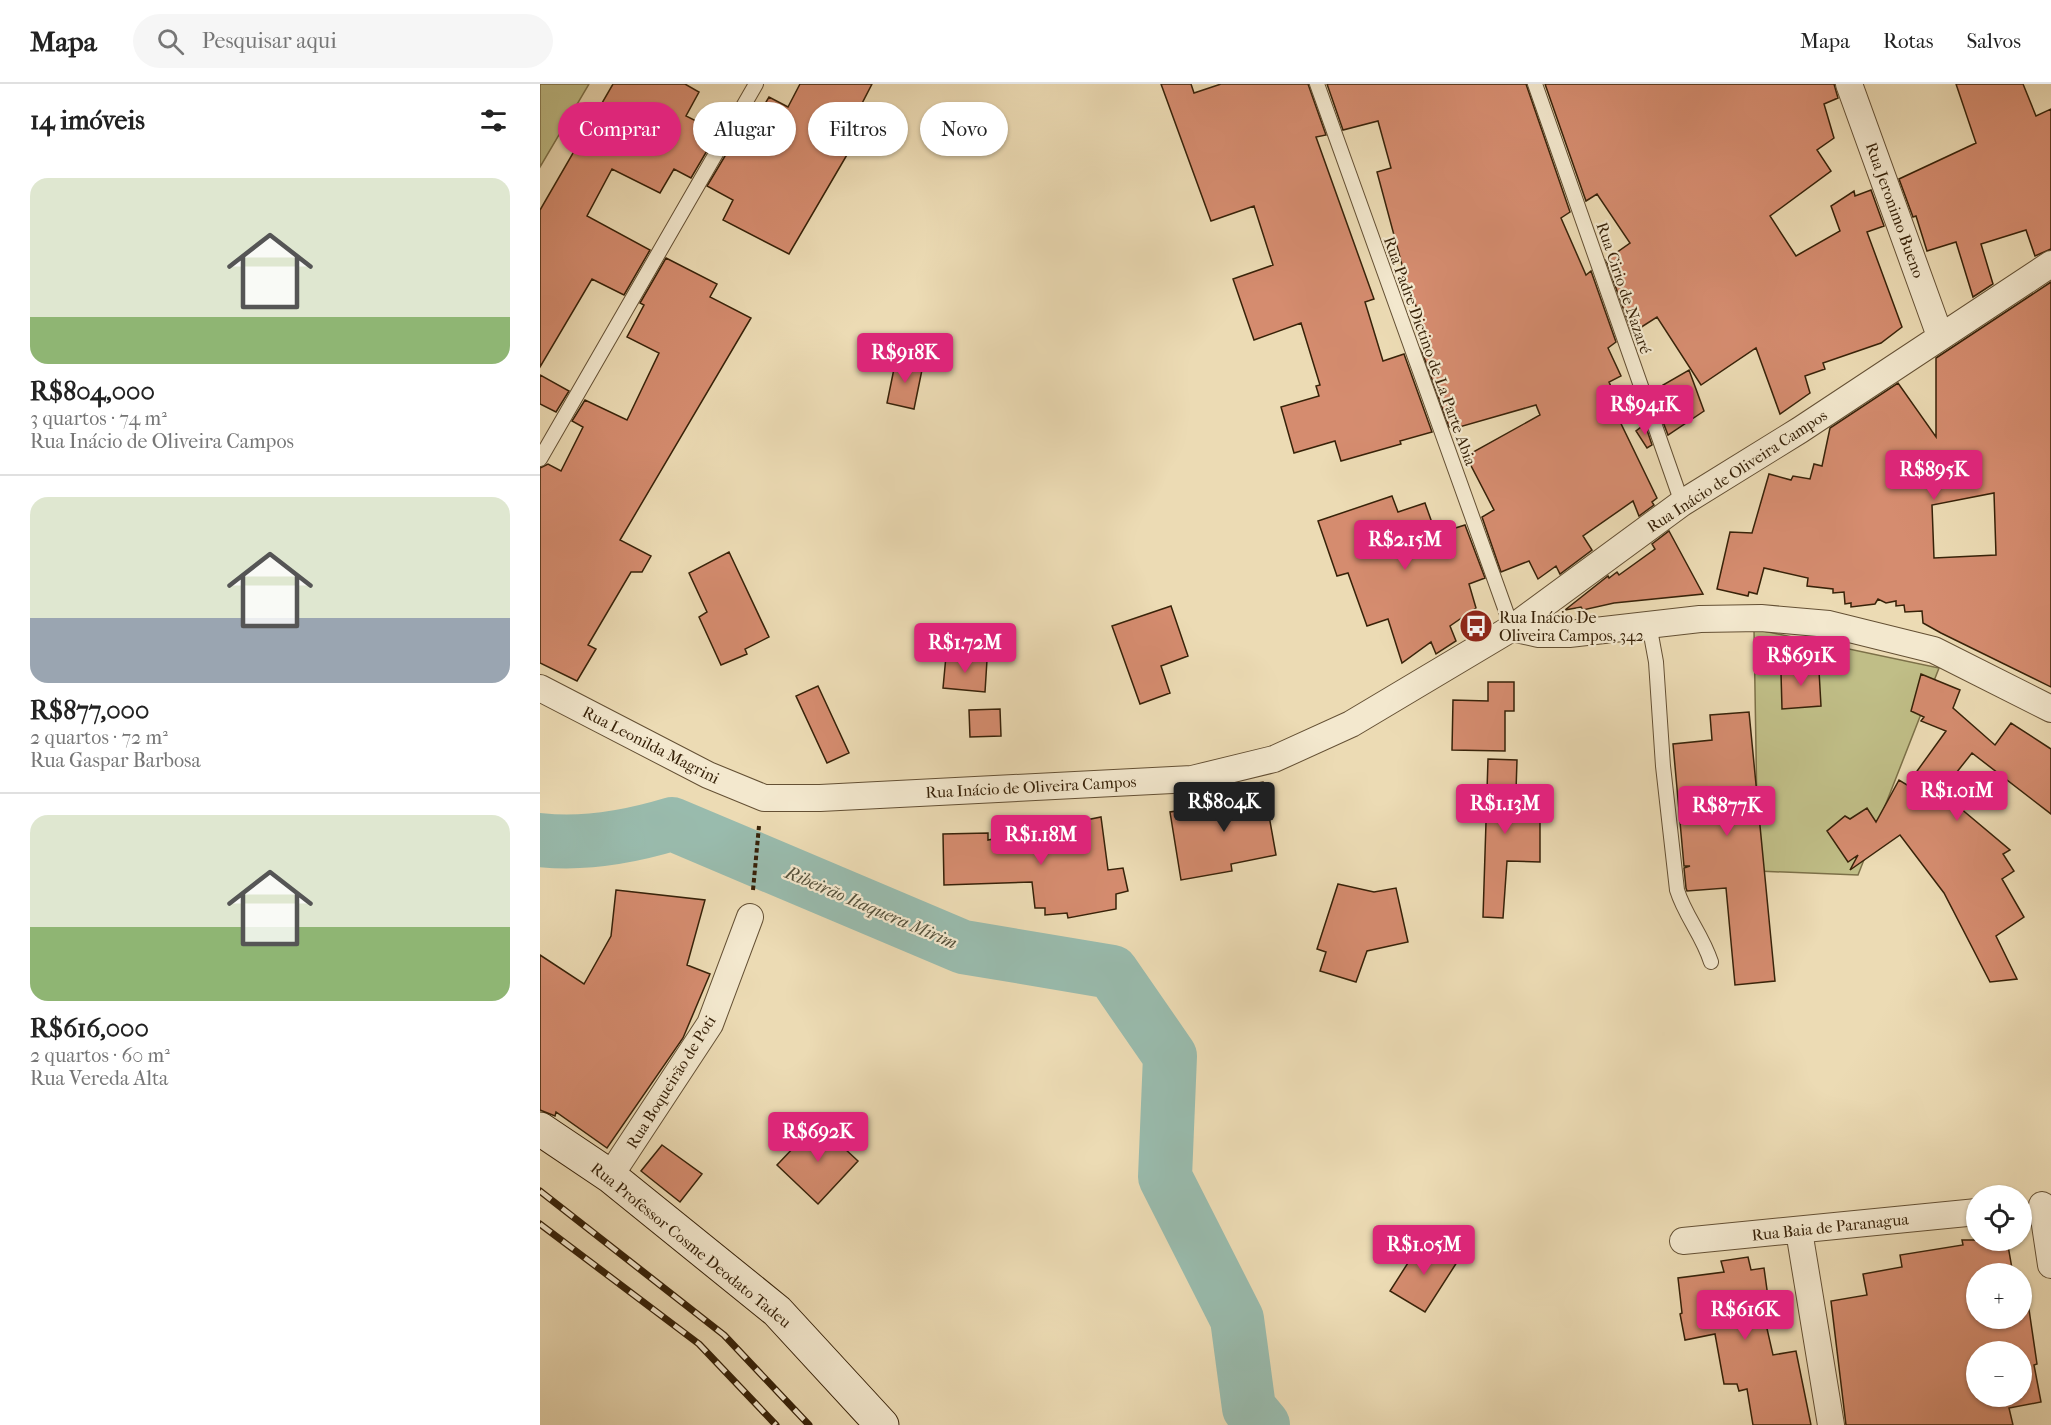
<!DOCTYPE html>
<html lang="pt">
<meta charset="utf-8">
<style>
:root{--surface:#fff;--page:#f6f6f6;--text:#222;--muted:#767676;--line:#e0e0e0;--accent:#db2777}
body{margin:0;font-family:"IM FELL French Canon",serif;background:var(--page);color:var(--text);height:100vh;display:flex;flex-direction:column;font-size:22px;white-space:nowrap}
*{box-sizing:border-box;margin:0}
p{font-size:20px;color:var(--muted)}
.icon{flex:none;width:33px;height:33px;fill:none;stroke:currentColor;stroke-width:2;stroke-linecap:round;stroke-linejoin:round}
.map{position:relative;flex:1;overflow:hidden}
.sheet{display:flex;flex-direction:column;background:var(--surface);width:540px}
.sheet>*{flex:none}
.hud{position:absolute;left:18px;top:18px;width:570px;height:54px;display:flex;gap:12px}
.buttons{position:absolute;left:1426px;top:1101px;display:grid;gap:12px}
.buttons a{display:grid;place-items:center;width:66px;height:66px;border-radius:50%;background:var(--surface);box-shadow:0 2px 4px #0004;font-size:30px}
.price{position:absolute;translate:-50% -51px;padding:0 14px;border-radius:6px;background:var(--accent);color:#fff;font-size:20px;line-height:39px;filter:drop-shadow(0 2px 3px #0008)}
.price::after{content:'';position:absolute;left:50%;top:36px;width:18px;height:14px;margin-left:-9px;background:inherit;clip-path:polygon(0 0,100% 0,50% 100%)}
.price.selected{background:#222;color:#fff}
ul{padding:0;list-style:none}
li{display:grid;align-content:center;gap:12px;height:318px;padding:0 30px}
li+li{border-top:2px solid var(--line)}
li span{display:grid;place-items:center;height:186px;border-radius:18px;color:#555}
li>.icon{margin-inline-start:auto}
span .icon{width:108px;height:108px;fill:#fffc;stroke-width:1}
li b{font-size:26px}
h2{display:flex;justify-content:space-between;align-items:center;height:72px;padding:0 30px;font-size:26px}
.tag{padding:0 21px;border-radius:27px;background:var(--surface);box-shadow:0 2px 4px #0004;font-size:21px;line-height:54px}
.tag.selected{background:var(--accent);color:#fff}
header{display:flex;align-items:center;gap:36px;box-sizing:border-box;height:84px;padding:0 30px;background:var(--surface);border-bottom:2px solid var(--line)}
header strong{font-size:28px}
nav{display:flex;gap:33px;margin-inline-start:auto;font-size:21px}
.search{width:420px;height:54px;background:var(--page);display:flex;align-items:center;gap:15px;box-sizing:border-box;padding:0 21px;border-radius:33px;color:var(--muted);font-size:22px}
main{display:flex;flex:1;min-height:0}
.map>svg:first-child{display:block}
</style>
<header>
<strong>Mapa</strong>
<div class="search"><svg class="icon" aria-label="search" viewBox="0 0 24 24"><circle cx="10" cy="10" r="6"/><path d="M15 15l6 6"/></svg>Pesquisar aqui</div>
<nav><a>Mapa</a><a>Rotas</a><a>Salvos</a></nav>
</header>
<main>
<section class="sheet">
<h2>14 imóveis<svg class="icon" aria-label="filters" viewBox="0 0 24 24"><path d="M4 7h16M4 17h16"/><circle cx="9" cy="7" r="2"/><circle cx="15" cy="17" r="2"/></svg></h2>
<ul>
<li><span style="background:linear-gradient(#dfe7d0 75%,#8fb573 0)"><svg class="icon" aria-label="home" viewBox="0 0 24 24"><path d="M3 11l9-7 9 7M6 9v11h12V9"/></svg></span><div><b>R$804,000</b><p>3 quartos · 74 m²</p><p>Rua Inácio de Oliveira Campos</p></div></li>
<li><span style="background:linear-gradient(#dfe7d0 65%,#9aa5b1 0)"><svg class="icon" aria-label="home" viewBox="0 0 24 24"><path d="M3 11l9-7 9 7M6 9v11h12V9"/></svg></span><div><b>R$877,000</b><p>2 quartos · 72 m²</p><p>Rua Gaspar Barbosa</p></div></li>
<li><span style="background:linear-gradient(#dfe7d0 60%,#8fb573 0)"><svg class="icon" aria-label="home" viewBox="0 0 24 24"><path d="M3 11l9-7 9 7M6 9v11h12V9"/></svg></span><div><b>R$616,000</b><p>2 quartos · 60 m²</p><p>Rua Vereda Alta</p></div></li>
</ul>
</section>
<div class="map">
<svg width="1511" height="1341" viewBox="0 0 1511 1341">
<rect width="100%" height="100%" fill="#ecdbb4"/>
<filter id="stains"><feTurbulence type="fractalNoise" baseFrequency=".00333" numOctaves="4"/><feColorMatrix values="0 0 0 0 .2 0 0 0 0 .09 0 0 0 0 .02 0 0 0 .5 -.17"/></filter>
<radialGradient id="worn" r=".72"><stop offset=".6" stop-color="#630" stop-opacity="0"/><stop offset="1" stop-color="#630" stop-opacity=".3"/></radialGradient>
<!-- green -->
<path fill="#c0be87" stroke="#7c7048" stroke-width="1.5" d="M0 0H49L0 83Z
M1214 545 1399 584 1318 791 1218 787Z"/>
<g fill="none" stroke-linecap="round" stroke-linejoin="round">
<!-- river -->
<path stroke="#99bbad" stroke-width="54" d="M0 756C45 761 89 753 132 740L423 863 572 888 630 972 625 1093 697 1235 709 1324 723 1341"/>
</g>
<!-- building -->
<path fill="#d58c6f" stroke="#372209" stroke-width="1.5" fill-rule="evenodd" d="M73 0H145L159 8 146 32 178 48 151 94 134 85 120 109 72 85 47 132 110 166 84 211 52 195 0 283V126Z
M260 0H332L314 35 325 40 249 170 183 136 193 116 167 102 194 57 201 60 229 13 248 23Z
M621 0H651L654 9 681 0H768L786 51 776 53 834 215 825 218 843 277 864 270 892 348 860 357 861 360 801 377 795 357 754 369 741 323 779 312 776 302 780 301 761 239 714 256 693 195 733 181 714 122 671 137Z
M787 0H986L1030 128 1021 134 1046 191 1051 187 1076 258 1068 264 1081 292 1069 298 1078 318 1072 321 1117 414 1112 418 1114 421 1099 432 1093 417 1043 452 1052 466 1020 490 1016 482 998 495 989 477 961 488 942 433 954 426 926 372 1000 331 996 321 916 344 914 341 909 343 881 265 888 263 870 202 868 203 837 88 851 84 838 37 803 46Z
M1005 0H1294L1298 14 1284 20 1294 54 1277 66 1291 87 1230 132 1256 172 1300 147 1291 122 1314 107 1315 112 1331 106 1344 142 1327 148 1362 243 1341 259 1283 279 1285 285 1265 292 1270 309 1240 330 1216 264 1161 301 1117 233 1092 249 1066 176 1090 159 1057 110 1046 117Z
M1416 0H1483L1496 32 1511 25V165L1495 172 1486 146 1441 160 1453 200 1433 213 1416 158 1387 167 1376 132 1373 133 1359 95 1436 59Z
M126 174 177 200 170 213 211 234 80 456 111 472 102 488H91L48 561 56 565 37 597 0 579V384L8 380 21 387 43 343 32 337 45 316 87 336 119 269 87 253 104 221 100 219Z
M1511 198V603L1401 549 1383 539 1382 527 1365 528 1364 521 1356 522V517L1346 519 1338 515 1335 520 1311 523V519L1305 520 1304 508 1293 509V505L1267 502 1268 494 1224 484 1217 510 1209 508 1208 512 1177 505 1190 448 1212 449 1229 390 1251 396 1253 392 1270 395 1274 380 1282 382 1290 344 1358 299 1396 353V274ZM1454 409 1456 471 1394 474 1392 421Z
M356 275 383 281 374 325 347 319Z
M1149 286 1164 327 1128 351 1120 330 1134 320 1123 301Z
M0 291 29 307 16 328 0 320Z
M1105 340 1112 361 1107 364 1096 347Z
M852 412 858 428 885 419 896 450 925 441 945 494 929 500 936 524 910 542 916 557 896 570 891 558 862 579 848 535 827 542 808 489 797 492 778 437Z
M1129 447 1163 510 1074 519 1043 526 1041 523 1025 526 1068 492 1069 494 1077 488 1079 491 1115 465 1112 460Z
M189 468 229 553 205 565 207 570 181 581 159 533 167 528 149 489Z
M631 522 648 572 621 582 630 609 600 620 572 542Z
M406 572 447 576 445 608 403 604Z
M1275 579 1276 587H1279L1281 622 1242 625 1241 589H1251V580Z
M1381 590 1420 606 1413 624 1455 661 1471 639 1511 665V730L1432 669 1401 708 1470 766 1463 770 1474 787 1462 795 1484 833 1456 852 1477 895 1450 898 1404 809 1360 751 1310 786 1318 771 1308 778 1287 747 1305 732 1310 735 1327 724 1336 738 1359 696 1367 701 1406 647 1381 637 1384 633 1371 627Z
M948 598H974V627H965V667L912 666 913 616 948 617Z
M278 602 309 669 287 679 256 612Z
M460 625 461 652 430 653 429 626Z
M1209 628 1235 897 1195 901 1186 804 1147 807 1146 804 1144 784 1150 782H1144L1133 660 1172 656 1170 631Z
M948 675 977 676 975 738H1000V778L967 777 963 834 943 833Z
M723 698 736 771 691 780 692 787 641 796 630 728 685 720 682 705Z
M561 733 568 786 583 784 588 807 576 810V825L528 834 527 829 505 831V824H495L492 798 404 801 403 750 448 749V756Z
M798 800 834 808 856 804 868 858 827 867 816 898 780 887 786 868 777 865Z
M76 806 165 816 147 881 170 890 143 954 67 1064 16 1028 15 1032 0 1026V871L44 900 71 852Z
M277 1039 318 1077 278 1120 237 1081Z
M122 1061 162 1090 140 1118 101 1087Z
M1422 1156H1467L1473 1190H1437V1234H1482V1213L1487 1212 1497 1280 1494 1281 1501 1318 1469 1324 1473 1341H1306L1291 1217 1327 1211 1323 1190 1362 1183 1360 1171 1423 1161ZM1437 1268H1482V1312H1437Z
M882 1157 919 1175 885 1228 850 1207Z
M1208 1173 1211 1186 1224 1184 1228 1213 1220 1214 1233 1271 1256 1267 1271 1341H1213L1207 1305 1199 1307 1197 1300H1184L1175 1250 1145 1256 1140 1230 1142 1229 1138 1194 1184 1188 1181 1177Z"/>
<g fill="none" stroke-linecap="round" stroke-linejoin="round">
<!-- service casing -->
<g stroke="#645034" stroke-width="16">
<path id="service" d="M777 0 972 544
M995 0 1142 419
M0 375 216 0
M1109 540 1116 578 1123 682 1137 806C1145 832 1162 850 1171 878"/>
</g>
<!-- minor casing -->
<g stroke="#645034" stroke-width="28">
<path id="minor" d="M1309 0 1400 252
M972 544 999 550H1029L1160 535 1221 534 1289 540 1394 566 1511 625
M0 604 168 691 224 714H280L652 695 734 675 811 640 972 544 1142 419 1260 346 1511 180
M70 1092 170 940 210 833
M1502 1121 1511 1181
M1259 1147 1291 1341
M1143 1157 1437 1128"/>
</g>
<!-- secondary casing -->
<g stroke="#372209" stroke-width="35">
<path id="secondary" d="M0 1045 70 1092 237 1227 342 1341"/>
</g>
<!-- path -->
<path stroke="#372209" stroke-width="4" stroke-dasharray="4.5 3" stroke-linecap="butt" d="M213 806 219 742"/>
<!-- service -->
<use href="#service" stroke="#f3e8ce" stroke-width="14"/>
<!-- minor -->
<use href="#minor" stroke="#f3e8ce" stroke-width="26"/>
<!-- secondary -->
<use href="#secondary" stroke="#f3e8ce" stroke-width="33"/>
<!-- rail casing -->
<g stroke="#372209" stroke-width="7">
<path id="rail" d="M0 1107 184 1251 269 1341
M0 1140 159 1260 236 1341"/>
</g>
<!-- rail -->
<use href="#rail" stroke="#f3e8ce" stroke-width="4.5" stroke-dasharray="14" stroke-linecap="butt"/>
</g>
<!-- icons -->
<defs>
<g id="bus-disc" transform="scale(1.725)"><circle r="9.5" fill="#8f2418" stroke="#f3e8ce"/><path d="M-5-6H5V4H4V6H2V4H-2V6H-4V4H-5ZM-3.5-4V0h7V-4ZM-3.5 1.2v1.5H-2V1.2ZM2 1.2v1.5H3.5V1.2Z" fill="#fff"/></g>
</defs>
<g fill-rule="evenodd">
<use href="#bus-disc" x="936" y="542"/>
</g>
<g text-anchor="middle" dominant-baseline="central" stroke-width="4.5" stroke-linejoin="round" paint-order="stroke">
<!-- street labels -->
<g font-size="16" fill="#372209" stroke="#f3e8ce">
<text transform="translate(1355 126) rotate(70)">Rua Jeronimo Bueno</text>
<text transform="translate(1084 204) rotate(71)">Rua Cirio de Nazaré</text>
<text transform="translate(890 267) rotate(70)">Rua Padre Dictino de La Parte Abia</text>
<text transform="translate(1197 387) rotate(-33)">Rua Inácio de Oliveira Campos</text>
<text transform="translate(111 661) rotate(27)">Rua Leonilda Magrini</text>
<text transform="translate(491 703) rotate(-3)">Rua Inácio de Oliveira Campos</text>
<text transform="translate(131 998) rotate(-58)">Rua Boqueirão de Poti</text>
<text transform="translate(1290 1143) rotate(-6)">Rua Baia de Paranagua</text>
<text transform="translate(151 1161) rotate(39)">Rua Professor Cosme Deodato Tadeu</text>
</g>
<!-- poi labels -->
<g font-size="16" fill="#372209" stroke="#f3e8ce" text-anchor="start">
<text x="959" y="533">Rua Inácio De<tspan x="959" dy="18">Oliveira Campos, 342</tspan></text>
</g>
<!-- water labels -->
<g font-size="18" font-style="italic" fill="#54503a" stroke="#f3e8ce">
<text transform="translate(331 824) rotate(23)">Ribeirão Itaquera Mirim</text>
</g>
</g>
<rect width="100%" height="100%" filter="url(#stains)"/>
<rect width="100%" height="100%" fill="url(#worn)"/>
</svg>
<div class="buttons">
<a><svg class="icon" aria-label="locate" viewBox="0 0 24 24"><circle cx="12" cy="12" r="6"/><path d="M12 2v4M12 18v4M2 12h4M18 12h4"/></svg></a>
<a>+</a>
<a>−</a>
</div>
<b class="price" style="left:365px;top:300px">R$918K</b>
<b class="price" style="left:1105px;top:352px">R$941K</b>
<b class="price" style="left:1394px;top:417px">R$895K</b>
<b class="price" style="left:865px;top:487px">R$2.15M</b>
<b class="price" style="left:425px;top:590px">R$1.72M</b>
<b class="price" style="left:1261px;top:603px">R$691K</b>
<b class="price" style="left:1417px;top:738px">R$1.01M</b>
<b class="price selected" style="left:684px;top:749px">R$804K</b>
<b class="price" style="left:965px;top:751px">R$1.13M</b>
<b class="price" style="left:1187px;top:753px">R$877K</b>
<b class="price" style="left:501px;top:782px">R$1.18M</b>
<b class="price" style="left:278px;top:1079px">R$692K</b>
<b class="price" style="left:884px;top:1192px">R$1.05M</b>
<b class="price" style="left:1205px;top:1257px">R$616K</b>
<div class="hud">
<a class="tag selected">Comprar</a>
<a class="tag">Alugar</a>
<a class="tag">Filtros</a>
<a class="tag">Novo</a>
</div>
</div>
</main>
